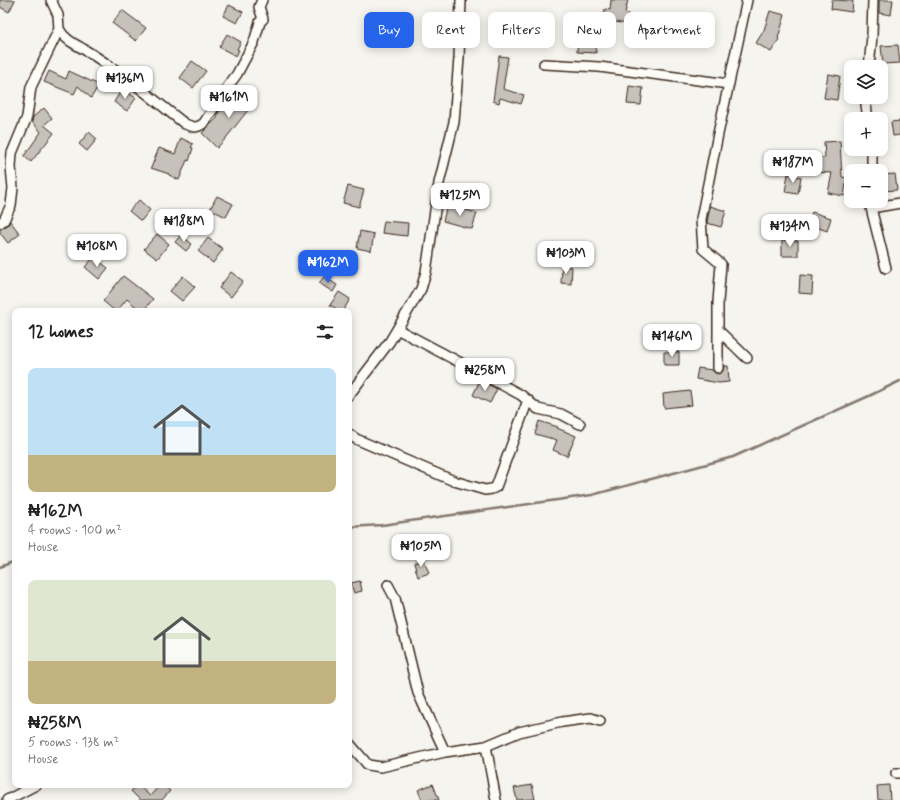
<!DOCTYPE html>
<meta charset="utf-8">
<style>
:root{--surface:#fff;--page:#f2f2f2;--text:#222;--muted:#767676;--accent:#2563eb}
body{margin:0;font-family:Mynerve,sans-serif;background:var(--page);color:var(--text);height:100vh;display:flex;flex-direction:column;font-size:15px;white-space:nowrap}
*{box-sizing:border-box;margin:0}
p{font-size:13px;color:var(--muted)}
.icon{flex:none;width:22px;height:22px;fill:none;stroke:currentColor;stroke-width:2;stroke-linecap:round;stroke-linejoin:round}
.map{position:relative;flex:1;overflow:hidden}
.panel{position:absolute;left:12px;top:308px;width:340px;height:480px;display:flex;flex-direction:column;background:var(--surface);border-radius:8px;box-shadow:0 2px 10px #0003}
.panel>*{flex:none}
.top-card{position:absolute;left:364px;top:12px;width:380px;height:36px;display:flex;gap:8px}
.buttons{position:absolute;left:844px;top:60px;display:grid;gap:8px}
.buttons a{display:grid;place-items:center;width:44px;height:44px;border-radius:8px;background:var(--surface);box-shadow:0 2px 10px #0003;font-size:20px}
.price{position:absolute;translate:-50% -34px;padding:0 9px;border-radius:8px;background:#fff;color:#222;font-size:13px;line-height:26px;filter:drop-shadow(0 1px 2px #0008)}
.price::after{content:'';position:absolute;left:50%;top:24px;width:12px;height:9px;margin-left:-6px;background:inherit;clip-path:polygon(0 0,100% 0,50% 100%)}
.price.on{background:var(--accent);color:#fff}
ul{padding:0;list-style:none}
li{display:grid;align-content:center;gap:8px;height:212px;padding:0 16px}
li span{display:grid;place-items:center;height:124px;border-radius:8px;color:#555}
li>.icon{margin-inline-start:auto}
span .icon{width:72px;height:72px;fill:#fffc;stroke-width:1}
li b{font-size:17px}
h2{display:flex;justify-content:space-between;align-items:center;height:48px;padding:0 16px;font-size:17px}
.tag{padding:0 14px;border-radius:8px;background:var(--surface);box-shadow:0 2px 10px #0003;font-size:14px;line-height:36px}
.tag.on{background:var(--accent);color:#fff}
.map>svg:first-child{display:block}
</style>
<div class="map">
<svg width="900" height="800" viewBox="0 0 900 800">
<rect width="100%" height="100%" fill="#f5f4ee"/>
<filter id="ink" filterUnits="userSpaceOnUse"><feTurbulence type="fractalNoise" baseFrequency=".025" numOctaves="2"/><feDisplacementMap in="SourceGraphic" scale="8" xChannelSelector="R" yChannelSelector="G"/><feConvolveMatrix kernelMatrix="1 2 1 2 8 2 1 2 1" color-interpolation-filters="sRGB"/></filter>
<g filter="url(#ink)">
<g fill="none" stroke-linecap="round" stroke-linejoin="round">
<!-- stream -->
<path stroke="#84786e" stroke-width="2.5" d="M349 527 382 525 592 495 733 457 869 396 900 381
M0 567 15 561"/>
</g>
<!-- building -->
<path fill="#c7c1bb" stroke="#3b2a1e" d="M0 0H15L9 12 0 7Z
M611 0H628L625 13 629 14 627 24 603 20 605 9 610 10Z
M832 0 853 1 852 12 831 9Z
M879 0H893L891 15 879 13Z
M229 5 243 12 237 23 223 16Z
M122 10 146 28 136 41 112 23Z
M770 11 785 15 778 38 779 39 771 52 756 43 764 30Z
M227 34 241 42 237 49 239 50 236 56 219 47Z
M578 37H597L596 53 577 52Z
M898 45 900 63 883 64 881 46Z
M499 56 508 57 503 89 524 95 521 104 500 98 499 103 493 101Z
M192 61 206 71 193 88 180 78Z
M49 71 66 79 69 71 99 85 91 98 78 86 74 94 44 82Z
M828 74 840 76 837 100 824 98Z
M629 86 643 88 641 105 627 104Z
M122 89 136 98 127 111 114 102Z
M243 90 256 100 226 138 217 148 202 133 218 117 216 116 224 105 229 109Z
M44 108 52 118 44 125 54 133 31 162 24 156 41 132 32 122 33 117Z
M900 121V135L893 136 891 122Z
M89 132 97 139 87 151 79 144Z
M181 138 193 144 191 147 193 148 189 161 187 160 179 180 169 175V174L151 168 159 148 175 154Z
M840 141 842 177 847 178 844 196 828 193 832 173 807 172V157L825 158 824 142Z
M788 174 801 177 798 194 785 192Z
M895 174 897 190 881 191V175Z
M348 186 364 190 359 207 343 203Z
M217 196 233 204 226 217 210 209Z
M139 200 150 210 141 221 129 211Z
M447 205 477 213 472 229 443 221Z
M710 206 726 211 721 227 707 223Z
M812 212 831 218 827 231 808 224Z
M10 221 20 234 8 243 0 233V229L8 225Z
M384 221 408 223 407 236 382 233Z
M360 231 374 234 371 251 357 248Z
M157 234 169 244 157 259 144 249Z
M181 235 192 244 186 251 175 242Z
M208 238 223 249 213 263 198 251Z
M782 240 798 241V256H782Z
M94 257 108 268 99 279 85 267Z
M562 266 572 267 571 284 561 283Z
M231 272 243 281 231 297 219 288Z
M800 275 813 276 812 294 799 293Z
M123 276 153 299 143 311H141L127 299 117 311H115L103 301Z
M183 276 195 287 182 301 170 291Z
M324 277 337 285 333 292 319 283Z
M339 292 350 299 343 311H340L330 305Z
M664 352H679V365H664Z
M724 366H728L729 382 719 383 696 379 698 368 712 370 715 373 718 374 723 371Z
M480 380 497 389 490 403 473 395Z
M690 391 692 405 664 408 663 394Z
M539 421 558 427 557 428 576 436 567 456 553 450 557 440 535 434Z
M424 560 429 573 418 577 414 563Z
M360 581 362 591 354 593 351 583Z
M433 784 439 800H422L418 790Z
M138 785 150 796 160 785H163L170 791 162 800H140L131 791Z
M532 785 535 799 517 800 514 788Z
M889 785 890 800H878L877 786Z"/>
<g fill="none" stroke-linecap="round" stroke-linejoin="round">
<!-- street casing -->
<g stroke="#3b2a1e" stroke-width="12">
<path id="street" d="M59 29C64 39 75 44 85 50 120 71 152 98 185 124 193 127 196 129 204 123L226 89 237 74 254 42 260 22 263 19 259 7 262 0
M544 64 599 67 729 84
M869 67 872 36 873 0
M866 97V105L868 119
M872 171V149
M871 201V208L886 268
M871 208 900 203
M0 223 4 220 11 205 13 188 11 167 12 153 27 117 31 87 59 29 58 15 51 0
M397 329 521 395 538 409 561 414 580 424
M718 330 747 358
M718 368V302L721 264 703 249 701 219 718 134 747 0
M349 395 390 341 421 289 426 272 439 183 454 122 459 58 461 0
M349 434 356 439 454 481 485 490 492 489 496 487 528 400
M388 585 395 598 418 693 445 752
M349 743 368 765 381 767 445 752 486 746 519 732 562 722 591 718 600 721
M486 746 496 800
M896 773H900
M7 800 36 785"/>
</g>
<!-- street -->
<use href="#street" stroke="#fdfcf7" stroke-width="9"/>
</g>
</g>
</svg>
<div class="buttons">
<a><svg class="icon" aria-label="layers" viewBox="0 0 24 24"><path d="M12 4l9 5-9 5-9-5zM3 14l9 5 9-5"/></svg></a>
<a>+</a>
<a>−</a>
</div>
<b class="price" style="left:125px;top:100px">₦136M</b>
<b class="price" style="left:229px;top:119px">₦161M</b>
<b class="price" style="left:793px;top:184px">₦187M</b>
<b class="price" style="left:460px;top:217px">₦125M</b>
<b class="price" style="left:184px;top:243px">₦188M</b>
<b class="price" style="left:790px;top:248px">₦134M</b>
<b class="price" style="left:97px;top:268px">₦108M</b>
<b class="price" style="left:566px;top:275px">₦103M</b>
<b class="price on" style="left:328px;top:284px">₦162M</b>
<b class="price" style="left:672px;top:358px">₦146M</b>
<b class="price" style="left:485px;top:392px">₦258M</b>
<b class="price" style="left:421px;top:568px">₦105M</b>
<div class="top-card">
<a class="tag on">Buy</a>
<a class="tag">Rent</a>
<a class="tag">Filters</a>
<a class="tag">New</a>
<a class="tag">Apartment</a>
</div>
<section class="panel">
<h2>12 homes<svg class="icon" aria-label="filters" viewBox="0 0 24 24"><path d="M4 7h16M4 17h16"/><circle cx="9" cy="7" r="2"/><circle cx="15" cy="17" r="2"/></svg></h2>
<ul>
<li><span style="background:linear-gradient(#bfe0f5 70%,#c2b280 0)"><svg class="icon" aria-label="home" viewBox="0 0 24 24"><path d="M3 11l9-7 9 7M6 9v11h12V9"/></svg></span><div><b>₦162M</b><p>4 rooms · 100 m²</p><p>House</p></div></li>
<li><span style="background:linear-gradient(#dfe7d0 65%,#c2b280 0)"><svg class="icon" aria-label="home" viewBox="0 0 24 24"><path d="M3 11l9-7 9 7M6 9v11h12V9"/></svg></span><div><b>₦258M</b><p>5 rooms · 138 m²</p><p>House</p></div></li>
</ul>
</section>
</div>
